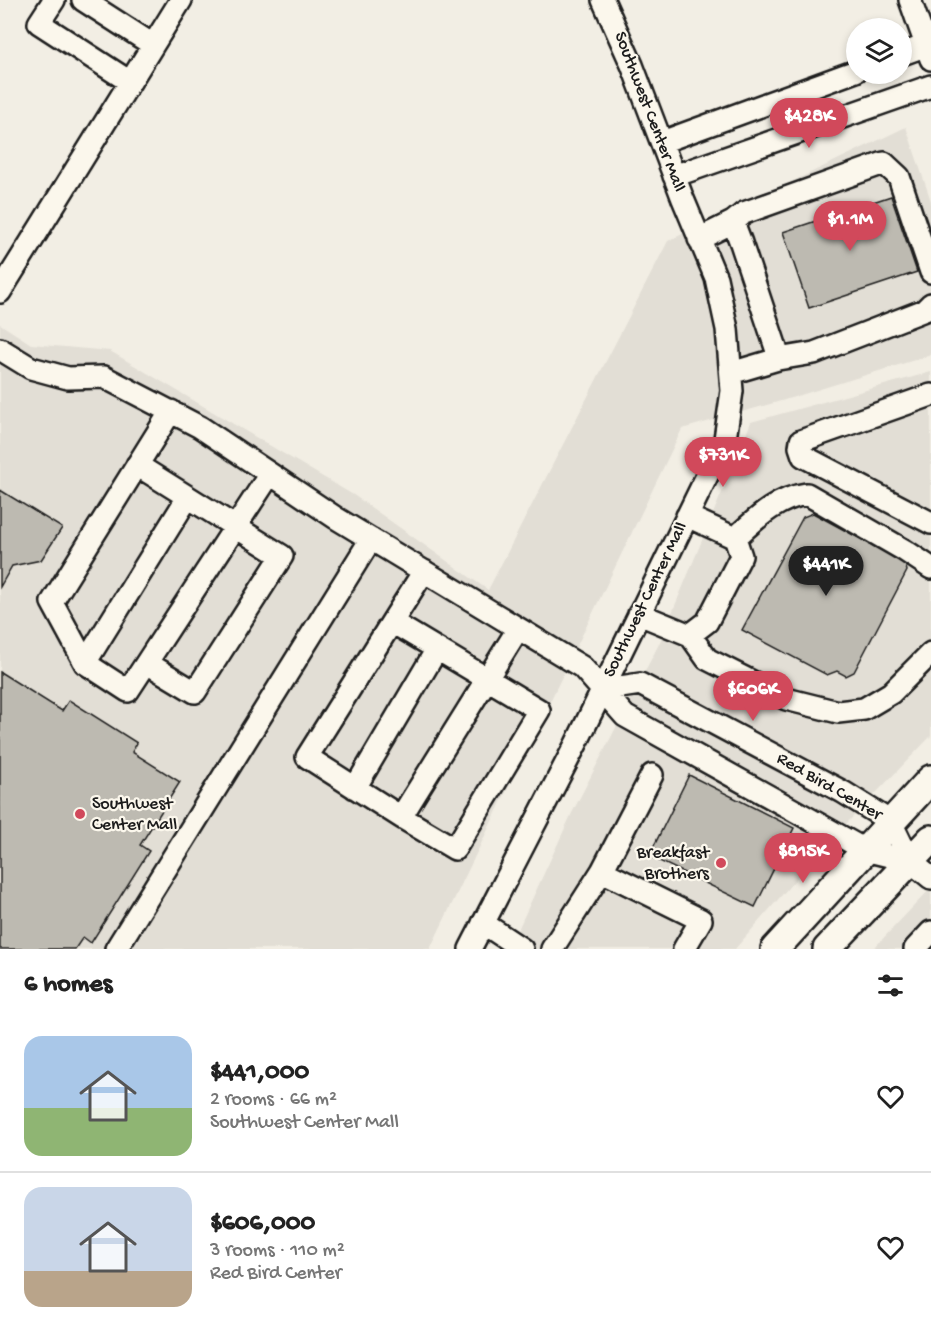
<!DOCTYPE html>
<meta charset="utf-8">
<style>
:root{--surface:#fff;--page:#f6f6f6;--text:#222;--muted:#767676;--line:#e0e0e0;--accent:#d1495b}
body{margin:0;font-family:"Gochi Hand",sans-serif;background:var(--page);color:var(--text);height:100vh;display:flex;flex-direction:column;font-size:22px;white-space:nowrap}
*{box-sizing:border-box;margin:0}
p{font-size:20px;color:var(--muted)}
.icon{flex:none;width:33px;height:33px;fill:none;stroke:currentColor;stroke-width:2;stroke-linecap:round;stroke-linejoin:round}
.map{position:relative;height:949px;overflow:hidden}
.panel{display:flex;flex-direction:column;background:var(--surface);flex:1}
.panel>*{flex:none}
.buttons{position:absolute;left:846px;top:18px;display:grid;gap:12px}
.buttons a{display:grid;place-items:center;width:66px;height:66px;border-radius:50%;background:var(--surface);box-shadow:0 3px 9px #0003;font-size:30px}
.price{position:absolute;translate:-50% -51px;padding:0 14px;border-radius:21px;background:var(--accent);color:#fff;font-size:20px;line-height:39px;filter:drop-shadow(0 2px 3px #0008)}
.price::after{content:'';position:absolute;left:50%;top:36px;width:18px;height:14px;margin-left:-9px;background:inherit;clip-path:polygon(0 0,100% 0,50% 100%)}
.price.selected{background:#222;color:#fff}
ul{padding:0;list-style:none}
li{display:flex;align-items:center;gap:18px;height:150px;padding:0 24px}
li+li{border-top:2px solid var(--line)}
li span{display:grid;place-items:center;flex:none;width:168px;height:120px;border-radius:18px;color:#555}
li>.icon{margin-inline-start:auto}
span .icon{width:72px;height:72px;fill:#fffc;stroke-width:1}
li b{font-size:26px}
h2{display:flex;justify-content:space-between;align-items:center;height:72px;padding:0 24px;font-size:26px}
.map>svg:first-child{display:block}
</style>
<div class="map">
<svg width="931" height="949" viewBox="0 0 931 949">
<rect width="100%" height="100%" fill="#f2eee4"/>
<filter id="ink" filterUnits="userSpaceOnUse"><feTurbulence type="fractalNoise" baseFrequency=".0167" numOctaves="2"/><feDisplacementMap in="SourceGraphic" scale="12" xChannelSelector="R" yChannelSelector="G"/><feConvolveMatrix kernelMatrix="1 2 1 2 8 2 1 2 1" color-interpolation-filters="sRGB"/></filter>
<g filter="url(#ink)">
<!-- built -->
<path fill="#e2ded5" d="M906 127 931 201V355L781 401 682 429 430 949H0V324L31 344 110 351 355 496 488 590 668 241Z
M931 372V736L821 850 735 949H509L572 813 660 642 751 422Z
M931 888V949H873Z"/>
<!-- building -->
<path fill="#bdbab1" stroke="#1c1c1c" stroke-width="1.5" d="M891 196 917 272 809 308 783 232Z
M0 490 62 528 41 560 12 566 0 587Z
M813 513 905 563 907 571 854 672 846 676 837 671 827 675 742 630 803 517Z
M0 672 62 711 69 700 137 743 132 752 180 782 140 845 149 851 91 943 83 937 75 949H0Z
M689 775 794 828 755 907 649 856Z"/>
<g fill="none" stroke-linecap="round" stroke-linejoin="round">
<!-- minor casing -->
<g stroke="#1c1c1c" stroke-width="26">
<path id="minor" d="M54 0 39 23 130 82
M83 0 153 45
M910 0 931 59
M902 54 927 45 931 46
M662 142 856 71
M674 176 931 86
M733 222 744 213 884 163 899 177 931 272
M699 239 733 222 741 243 776 348 778 359 731 373
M0 292 181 0
M0 349 31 368 68 378 104 377 200 427 336 518 582 667 625 716 865 850 910 861 931 878
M778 359 814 353 925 310 931 304
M931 395 801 441 800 447 803 456 931 523
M171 411 52 602 85 663 128 691 270 474
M137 465 188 497
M735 538C757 518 777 498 807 494L904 550 931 568
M424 571 307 757 401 817 518 629
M639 614 690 635 707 622 741 556 735 538 687 516
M392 622 539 710 455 849 401 817
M690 635 707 659 786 699 838 712 864 709 891 693 931 653
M85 663 188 497 282 556 195 692 147 663
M601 690 640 684 843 792 891 822 910 861
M355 788 437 649
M602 871 652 775
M483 923 522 949
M116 949 371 539
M470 949 576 744 725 439 732 391 727 329 716 278 683 199 632 65 603 0
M552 949 602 871 701 920 684 949
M915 949 931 932"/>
</g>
<!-- major casing -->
<g stroke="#1c1c1c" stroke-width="32">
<path id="major" d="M775 949 931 779
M827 949 931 839"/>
</g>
<!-- minor -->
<use href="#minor" stroke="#fbf7ec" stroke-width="21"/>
<!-- major -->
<use href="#major" stroke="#fbf7ec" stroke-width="27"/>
</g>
</g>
<!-- markers -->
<g fill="#d1495b" stroke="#fbf7ec" stroke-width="2">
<circle cx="80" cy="814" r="6"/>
<circle cx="721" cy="863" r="6"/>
</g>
<g text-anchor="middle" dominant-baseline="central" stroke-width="4.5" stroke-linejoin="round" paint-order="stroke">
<!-- street labels -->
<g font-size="18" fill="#1c1c1c" stroke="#fbf7ec">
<text transform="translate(649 112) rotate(69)">Southwest Center Mall</text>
<text transform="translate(646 600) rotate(-64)">Southwest Center Mall</text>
<text transform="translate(829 787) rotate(30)">Red Bird Center</text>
</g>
<!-- poi labels -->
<g font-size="18" fill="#1c1c1c" stroke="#fbf7ec" text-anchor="start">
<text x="92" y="804">Southwest<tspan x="92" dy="21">Center Mall</tspan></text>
<text x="709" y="853" text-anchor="end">Breakfast<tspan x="709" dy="21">Brothers</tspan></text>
</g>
</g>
</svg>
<div class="buttons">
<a><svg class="icon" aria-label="layers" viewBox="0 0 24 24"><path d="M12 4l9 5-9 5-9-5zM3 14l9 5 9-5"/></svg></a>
</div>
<b class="price" style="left:809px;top:149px">$428K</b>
<b class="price" style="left:850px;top:252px">$1.1M</b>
<b class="price" style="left:723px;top:488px">$731K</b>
<b class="price selected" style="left:826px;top:597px">$441K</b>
<b class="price" style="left:753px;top:722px">$606K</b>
<b class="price" style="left:803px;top:884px">$815K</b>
</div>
<section class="panel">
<h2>6 homes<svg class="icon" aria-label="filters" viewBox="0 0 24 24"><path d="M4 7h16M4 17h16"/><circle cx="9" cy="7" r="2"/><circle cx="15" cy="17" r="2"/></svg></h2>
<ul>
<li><span style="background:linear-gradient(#a9c7e8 60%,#8fb573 0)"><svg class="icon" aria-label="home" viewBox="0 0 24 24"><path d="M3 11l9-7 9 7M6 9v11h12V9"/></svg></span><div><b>$441,000</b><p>2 rooms · 66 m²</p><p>Southwest Center Mall</p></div><svg class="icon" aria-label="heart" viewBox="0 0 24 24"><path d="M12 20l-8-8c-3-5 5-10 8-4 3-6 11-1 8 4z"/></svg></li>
<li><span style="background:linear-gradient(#c9d6e8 70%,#b9a48a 0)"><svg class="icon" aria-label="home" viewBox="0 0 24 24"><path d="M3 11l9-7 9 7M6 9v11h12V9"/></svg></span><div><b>$606,000</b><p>3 rooms · 110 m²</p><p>Red Bird Center</p></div><svg class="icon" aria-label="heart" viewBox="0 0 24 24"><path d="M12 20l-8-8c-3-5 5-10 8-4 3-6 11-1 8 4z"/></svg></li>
</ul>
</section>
